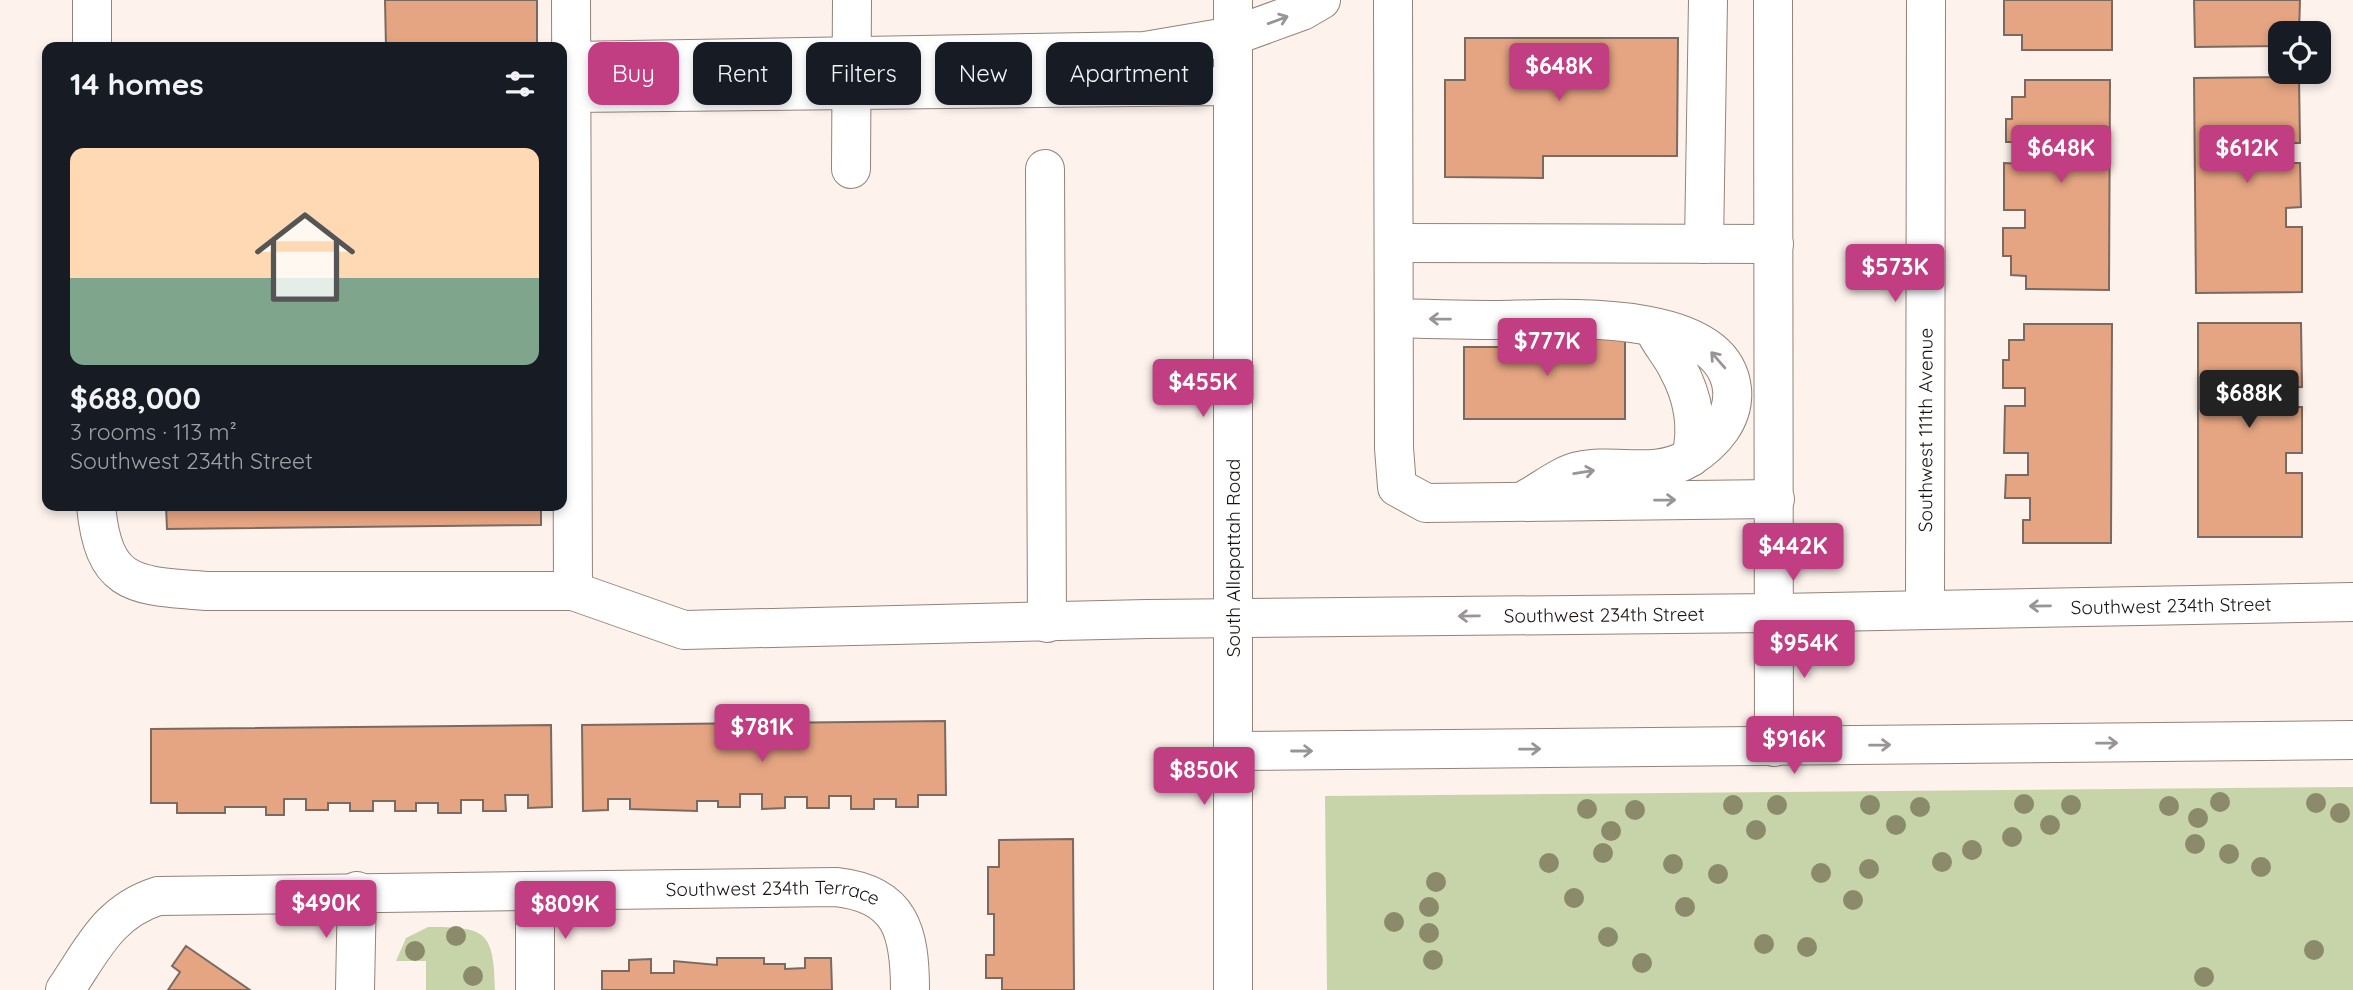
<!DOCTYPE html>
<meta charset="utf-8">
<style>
:root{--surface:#171b24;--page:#20242c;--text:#f1f3f6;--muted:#9ea1a6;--line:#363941;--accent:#c23e82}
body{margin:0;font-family:Quicksand,sans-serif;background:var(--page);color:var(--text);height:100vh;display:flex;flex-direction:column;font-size:26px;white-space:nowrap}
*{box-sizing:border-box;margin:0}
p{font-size:23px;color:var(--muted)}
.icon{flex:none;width:38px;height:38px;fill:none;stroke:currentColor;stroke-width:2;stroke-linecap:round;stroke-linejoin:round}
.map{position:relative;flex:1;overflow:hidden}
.side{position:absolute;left:42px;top:42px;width:525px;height:469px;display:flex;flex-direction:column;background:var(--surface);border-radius:14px;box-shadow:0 4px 10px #0003}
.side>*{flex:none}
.top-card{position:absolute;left:588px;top:42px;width:665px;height:63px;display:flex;gap:14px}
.tools{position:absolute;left:2268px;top:21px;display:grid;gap:14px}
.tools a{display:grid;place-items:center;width:63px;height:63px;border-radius:14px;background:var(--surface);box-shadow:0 4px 10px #0003;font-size:35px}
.price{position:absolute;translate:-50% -60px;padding:0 16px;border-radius:7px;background:var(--accent);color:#fff;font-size:23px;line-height:46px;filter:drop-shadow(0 2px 4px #0008)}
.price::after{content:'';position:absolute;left:50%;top:42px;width:21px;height:16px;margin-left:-10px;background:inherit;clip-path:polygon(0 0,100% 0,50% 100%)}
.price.current{background:#222;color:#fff}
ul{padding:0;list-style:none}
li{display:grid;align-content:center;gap:14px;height:371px;padding:0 28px}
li+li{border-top:2px solid var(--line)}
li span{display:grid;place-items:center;height:217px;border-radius:14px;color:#555}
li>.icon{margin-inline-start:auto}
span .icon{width:126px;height:126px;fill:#fffc;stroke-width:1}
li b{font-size:30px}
h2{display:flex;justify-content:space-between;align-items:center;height:84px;padding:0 28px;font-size:30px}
.pill{padding:0 24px;border-radius:14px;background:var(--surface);box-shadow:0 4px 10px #0003;font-size:24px;line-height:63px}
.pill.current{background:var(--accent);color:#fff}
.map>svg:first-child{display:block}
</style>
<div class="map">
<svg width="2353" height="990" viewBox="0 0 2353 990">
<rect width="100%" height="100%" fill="#fdf2ec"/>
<!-- green -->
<path fill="#c7d4aa" d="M2353 787V990H1327L1325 796Z
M428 927C485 927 494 930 495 990H426V961H396L406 938Z"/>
<!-- building -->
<path fill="#e5a582" stroke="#7a6a62" stroke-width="2" d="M385 0H537V47H386Z
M2004 0H2112V50H2022V35H2004Z
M2194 0H2300L2299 33H2280V46L2195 47Z
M1465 38H1678L1677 156H1543V178L1445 177V80H1465Z
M2299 77 2300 143H2286V163H2300L2301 207 2286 208V227H2302V292L2196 293 2194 78Z
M2025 80H2110L2109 290 2026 289V276L2011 275V256H2003V228H2025V210H2004V163L2027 164V142H2006V119H2012V97H2025Z
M2198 323H2301L2302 387H2287V407H2302V453H2286V473H2302V537H2198Z
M2024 324H2112L2111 543H2023V520H2030V498H2005L2006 475H2028V453H2004L2005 406H2025V388H2003V360H2009V340H2024Z
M1513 334H1625V419H1464V347H1513Z
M166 506H541V525L167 529Z
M945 721 946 795H918V807H896V799H874V809H851V796H829V808H807V797H785V808L762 809V794H740V807H718V801H697V811L630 809V799H608V810L583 811 582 725Z
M551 725 552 807 528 808V795H505L506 811H483V800H461V813H438V803H416V811H395V801H373V811H350V803H328V810H306V799H284V815H266V807H225V813H177V803H151V729Z
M1073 839 1074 990H1002V978H986V955H994V914H988V867H999V840Z
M186 946 250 990H168L180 972 172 966Z
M717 958H764V964H785V969L805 968V958H831L832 990H602V971H629V960L651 959V973H674V961L717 965Z"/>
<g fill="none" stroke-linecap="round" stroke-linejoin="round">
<!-- minor casing -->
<g stroke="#93837a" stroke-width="40">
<g id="minor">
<path d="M92 0V47"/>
<path id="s1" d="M571 0 573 591 684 630 1147 619 1774 613 2353 602"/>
<path d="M1393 0 1394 448 1397 487 1426 503 1775 499"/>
<path d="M1773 0 1774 747"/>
<path d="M571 61 1145 51 1233 36 1302 11 1321 0"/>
<path d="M571 93 1233 86"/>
<path d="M851 169 852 0"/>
<path d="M1045 169 1047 623"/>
<path d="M1394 243 1774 244"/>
<path d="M1704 244 1708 0"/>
<path d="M1394 318C1429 319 1465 320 1500 320 1558 319 1723 307 1732 389 1735 419 1713 443 1689 458 1656 479 1615 463 1579 471 1563 474 1543 490 1528 498"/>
<path d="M1654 329C1660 343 1670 353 1677 367 1693 396 1699 425 1691 457"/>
<path d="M96 506C104 588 135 585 206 591H573"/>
<path id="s2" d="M1925 608 1926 0"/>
<path d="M1234 751 2353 740"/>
<path d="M535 891V990"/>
<path id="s3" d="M65 990C93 949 108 912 158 896L836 887C901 894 910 932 910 990"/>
<path d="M355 990 357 891"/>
</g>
</g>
<!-- major casing -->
<g stroke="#93837a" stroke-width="40">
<path id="major" d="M1233 0V990"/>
</g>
<!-- minor -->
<use href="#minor" stroke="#fff" stroke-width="38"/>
<!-- major -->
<use href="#major" stroke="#fff" stroke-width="38"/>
</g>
<!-- trees -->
<g fill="#8b8b6c">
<circle cx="2220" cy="802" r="10"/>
<circle cx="2316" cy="803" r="10"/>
<circle cx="2024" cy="804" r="10"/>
<circle cx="1733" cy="805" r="10"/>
<circle cx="1777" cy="805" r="10"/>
<circle cx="1870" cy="805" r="10"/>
<circle cx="2071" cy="805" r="10"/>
<circle cx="2169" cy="806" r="10"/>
<circle cx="1920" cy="807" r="10"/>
<circle cx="1587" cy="809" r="10"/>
<circle cx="1635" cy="810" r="10"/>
<circle cx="2340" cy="813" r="10"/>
<circle cx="2198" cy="818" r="10"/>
<circle cx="1896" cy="825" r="10"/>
<circle cx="2050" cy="825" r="10"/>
<circle cx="1756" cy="830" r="10"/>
<circle cx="1611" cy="831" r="10"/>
<circle cx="2012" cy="837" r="10"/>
<circle cx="2195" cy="844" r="10"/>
<circle cx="1972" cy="850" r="10"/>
<circle cx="1603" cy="853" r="10"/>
<circle cx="2229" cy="854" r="10"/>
<circle cx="1942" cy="862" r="10"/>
<circle cx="1549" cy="863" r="10"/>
<circle cx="1673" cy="864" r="10"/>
<circle cx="2261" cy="867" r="10"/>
<circle cx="1869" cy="869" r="10"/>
<circle cx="1821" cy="873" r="10"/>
<circle cx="1718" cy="874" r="10"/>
<circle cx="1436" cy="882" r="10"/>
<circle cx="1574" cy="898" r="10"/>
<circle cx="1853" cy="900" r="10"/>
<circle cx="1429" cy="907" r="10"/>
<circle cx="1685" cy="907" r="10"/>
<circle cx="1394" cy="922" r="10"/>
<circle cx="1429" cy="933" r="10"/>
<circle cx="456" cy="936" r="10"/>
<circle cx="1608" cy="937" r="10"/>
<circle cx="1764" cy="944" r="10"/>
<circle cx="1807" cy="947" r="10"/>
<circle cx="2314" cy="950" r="10"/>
<circle cx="415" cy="951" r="10"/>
<circle cx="1433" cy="960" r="10"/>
<circle cx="1642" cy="963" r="10"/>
<circle cx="473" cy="976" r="10"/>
<circle cx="2204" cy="977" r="10"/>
</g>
<!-- one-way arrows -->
<defs><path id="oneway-shaft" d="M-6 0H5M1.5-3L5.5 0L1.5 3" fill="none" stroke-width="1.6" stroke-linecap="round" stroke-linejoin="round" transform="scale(1.75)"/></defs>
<g stroke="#989594">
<use href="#oneway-shaft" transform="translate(1278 20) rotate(-20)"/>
<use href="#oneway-shaft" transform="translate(1440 319) rotate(-179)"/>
<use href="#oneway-shaft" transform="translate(1718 360) rotate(-131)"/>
<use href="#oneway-shaft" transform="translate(1584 472) rotate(-9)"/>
<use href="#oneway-shaft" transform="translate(1665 500) rotate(-1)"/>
<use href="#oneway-shaft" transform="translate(2040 606) rotate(179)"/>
<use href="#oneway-shaft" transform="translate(1469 616) rotate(179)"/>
<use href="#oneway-shaft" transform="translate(2107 743) rotate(-1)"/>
<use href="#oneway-shaft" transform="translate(1880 745) rotate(-1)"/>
<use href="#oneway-shaft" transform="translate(1530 749) rotate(-1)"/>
<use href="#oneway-shaft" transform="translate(1302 751)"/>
</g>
<g text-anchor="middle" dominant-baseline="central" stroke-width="6" stroke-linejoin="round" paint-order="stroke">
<!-- street labels -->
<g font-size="19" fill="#1a1411" stroke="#fff">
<text stroke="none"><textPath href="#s2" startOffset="178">Southwest 111th Avenue</textPath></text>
<text transform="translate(1233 558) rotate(-90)">South Allapattah Road</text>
<text stroke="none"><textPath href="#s1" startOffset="2196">Southwest 234th Street</textPath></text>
<text stroke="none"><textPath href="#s1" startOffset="1629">Southwest 234th Street</textPath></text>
<text stroke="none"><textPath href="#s3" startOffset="751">Southwest 234th Terrace</textPath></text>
</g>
</g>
</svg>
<div class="tools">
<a><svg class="icon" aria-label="locate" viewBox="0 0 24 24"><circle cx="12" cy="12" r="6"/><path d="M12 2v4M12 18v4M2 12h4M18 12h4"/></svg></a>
</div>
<b class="price" style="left:1559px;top:103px">$648K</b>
<b class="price" style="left:2061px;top:185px">$648K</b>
<b class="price" style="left:2247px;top:185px">$612K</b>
<b class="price" style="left:1895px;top:304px">$573K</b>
<b class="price" style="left:1547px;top:378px">$777K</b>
<b class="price" style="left:1203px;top:419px">$455K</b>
<b class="price current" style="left:2249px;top:430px">$688K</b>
<b class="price" style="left:1793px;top:583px">$442K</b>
<b class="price" style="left:1804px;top:680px">$954K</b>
<b class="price" style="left:762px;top:764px">$781K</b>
<b class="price" style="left:1794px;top:776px">$916K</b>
<b class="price" style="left:1204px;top:807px">$850K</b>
<b class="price" style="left:326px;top:940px">$490K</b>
<b class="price" style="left:565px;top:941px">$809K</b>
<div class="top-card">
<a class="pill current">Buy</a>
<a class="pill">Rent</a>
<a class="pill">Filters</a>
<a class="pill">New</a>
<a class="pill">Apartment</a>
</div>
<section class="side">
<h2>14 homes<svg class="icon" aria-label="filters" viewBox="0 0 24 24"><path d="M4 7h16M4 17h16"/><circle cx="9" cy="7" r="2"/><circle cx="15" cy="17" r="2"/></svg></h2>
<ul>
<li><span style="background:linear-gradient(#ffd9b3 60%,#7fa58c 0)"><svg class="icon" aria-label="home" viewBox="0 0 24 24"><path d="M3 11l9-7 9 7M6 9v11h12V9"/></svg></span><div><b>$688,000</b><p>3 rooms · 113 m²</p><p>Southwest 234th Street</p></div></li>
</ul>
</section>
</div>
